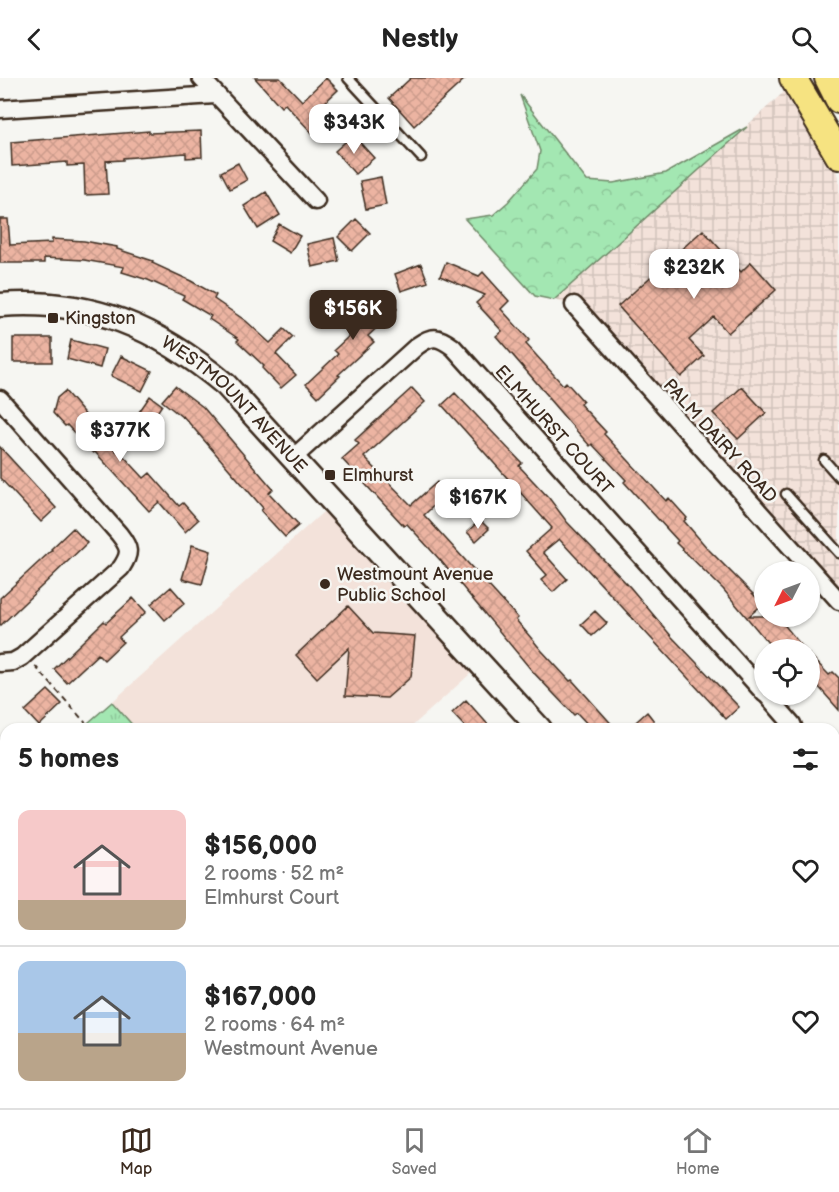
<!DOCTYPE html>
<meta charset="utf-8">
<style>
:root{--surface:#fff;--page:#f6f6f6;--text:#222;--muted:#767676;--line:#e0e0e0;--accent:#3b2a1e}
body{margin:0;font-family:"Balsamiq Sans",sans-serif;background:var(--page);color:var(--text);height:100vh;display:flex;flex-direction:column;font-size:22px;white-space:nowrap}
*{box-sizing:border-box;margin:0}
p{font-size:20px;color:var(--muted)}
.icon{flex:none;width:33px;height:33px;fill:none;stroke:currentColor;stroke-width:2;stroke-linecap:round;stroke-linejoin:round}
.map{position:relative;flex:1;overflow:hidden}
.drawer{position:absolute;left:0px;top:645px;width:840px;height:386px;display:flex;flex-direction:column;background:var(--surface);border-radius:18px 18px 0 0;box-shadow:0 2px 4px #0004}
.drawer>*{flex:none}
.needle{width:39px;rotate:228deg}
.controls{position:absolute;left:754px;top:483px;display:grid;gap:12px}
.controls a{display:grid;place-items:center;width:66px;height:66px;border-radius:50%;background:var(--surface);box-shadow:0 2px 4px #0004;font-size:30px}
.price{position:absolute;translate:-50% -51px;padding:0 14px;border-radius:12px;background:#fff;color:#222;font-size:20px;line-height:39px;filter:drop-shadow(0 2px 3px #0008)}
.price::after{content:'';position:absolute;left:50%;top:36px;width:18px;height:14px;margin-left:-9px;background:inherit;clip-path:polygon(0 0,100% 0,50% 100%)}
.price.active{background:var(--accent);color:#fff}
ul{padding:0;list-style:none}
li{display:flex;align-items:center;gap:18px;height:150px;padding:0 18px}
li+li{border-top:2px solid var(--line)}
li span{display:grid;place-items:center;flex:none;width:168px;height:120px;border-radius:12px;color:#555}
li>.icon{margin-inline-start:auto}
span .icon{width:72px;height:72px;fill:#fffc;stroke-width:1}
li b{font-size:26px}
h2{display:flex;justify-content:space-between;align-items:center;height:72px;padding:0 18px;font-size:26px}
header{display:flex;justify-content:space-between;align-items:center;height:78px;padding:0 18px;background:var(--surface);font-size:27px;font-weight:700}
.tab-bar{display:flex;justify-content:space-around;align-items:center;height:84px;border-top:2px solid var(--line);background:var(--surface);font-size:16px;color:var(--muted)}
.tab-bar a{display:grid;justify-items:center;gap:3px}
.tab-bar .active{color:var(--accent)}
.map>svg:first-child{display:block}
</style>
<header><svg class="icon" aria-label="back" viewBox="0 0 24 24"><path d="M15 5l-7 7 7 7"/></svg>Nestly<svg class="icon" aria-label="search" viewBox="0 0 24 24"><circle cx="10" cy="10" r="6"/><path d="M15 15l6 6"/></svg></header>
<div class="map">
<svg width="839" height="1030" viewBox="0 0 839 1030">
<defs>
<pattern id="industrial-grid" width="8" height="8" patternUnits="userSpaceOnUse" patternTransform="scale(1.5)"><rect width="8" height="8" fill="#f3e2da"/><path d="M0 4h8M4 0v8" fill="none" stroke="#d1c2bb"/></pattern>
<pattern id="forest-crowns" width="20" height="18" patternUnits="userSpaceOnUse" patternTransform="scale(1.5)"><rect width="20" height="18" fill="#a3e7b2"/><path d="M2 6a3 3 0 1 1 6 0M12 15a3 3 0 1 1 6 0" fill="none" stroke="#8dc699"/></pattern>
<pattern id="park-tufts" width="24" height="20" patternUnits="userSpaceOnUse" patternTransform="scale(1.5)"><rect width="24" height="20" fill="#a3e7b2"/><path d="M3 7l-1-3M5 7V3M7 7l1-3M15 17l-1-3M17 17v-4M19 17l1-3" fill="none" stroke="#8dc699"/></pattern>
<pattern id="building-cross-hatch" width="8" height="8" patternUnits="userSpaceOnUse" patternTransform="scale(1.5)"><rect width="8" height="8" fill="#ecb4a2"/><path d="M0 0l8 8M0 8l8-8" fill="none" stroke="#cb9b8b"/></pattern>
</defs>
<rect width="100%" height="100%" fill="#f6f6f2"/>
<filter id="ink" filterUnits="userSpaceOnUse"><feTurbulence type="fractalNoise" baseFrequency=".0167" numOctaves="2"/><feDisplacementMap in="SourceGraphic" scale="12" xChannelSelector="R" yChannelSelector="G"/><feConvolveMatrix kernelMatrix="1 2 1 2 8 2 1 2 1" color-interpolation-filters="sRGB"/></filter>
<g filter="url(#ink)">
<!-- built -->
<path fill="#f3e2da" d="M332 426 480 587 409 651H136L112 624Z"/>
<!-- industrial -->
<path fill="url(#industrial-grid)" d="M785 13 839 98V524L571 227 554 222Z"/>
<!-- forest -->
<path fill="url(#forest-crowns)" stroke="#6f8868" stroke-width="1.5" d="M520 17 587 103 613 105 666 95 747 49 554 222 535 218 465 141 493 137 508 124 537 91 540 73Z"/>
<!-- park -->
<path fill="url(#park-tufts)" stroke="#6f8868" stroke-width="1.5" d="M112 624 136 651H81Z"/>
<!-- building -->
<path fill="url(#building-cross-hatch)" stroke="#3b2a1e" stroke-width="1.5" d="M255 0H280L302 23 326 0 338 12 318 31 328 42 313 56 285 26 281 29Z
M411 0H466L414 48 389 20Z
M149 53V55L201 53 202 79 186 80V75L123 80V82L106 83 108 116 85 117 84 87 67 88V84L12 88 11 64Z
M353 57 374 80 355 96 335 73Z
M238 85 247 102 230 111 221 94Z
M381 99 386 127 366 131 360 103Z
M266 114 280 137 258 151 244 128Z
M0 141H8L10 167 52 165V161L84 163 117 169V171L153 183 152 185 191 203 216 217 214 221 246 243 270 265 284 251 293 259 276 276 296 297 281 310 262 290 264 288 237 263 239 261 209 241 211 238 182 221 184 218 148 202 122 194 124 189 84 182 44 180V185H0Z
M356 141 370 155 352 173 338 159Z
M279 146 300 158 290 175 270 163Z
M703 152 741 194 751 184 776 212 728 255 714 239 689 262 704 278 681 299 618 228Z
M334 160 339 183 312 189 307 166Z
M446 184 479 198 483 194 509 223 501 231 529 262 526 266 563 307 566 304 583 323 580 326 606 354 604 356 666 423 669 420 687 440 684 443 708 471 763 526 749 538H777L805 572H774L723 511 676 465 678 463 624 404 626 402 592 366 590 368 574 350 548 320 549 319 496 258 502 253 476 225 485 217 440 198Z
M421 186 428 204 401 213 395 196Z
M352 215 368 232 385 217 397 231 368 258 374 264 338 297 340 298 318 319 306 306 338 276 334 272 362 246 343 224Z
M13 260H52V284H13Z
M71 262 105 271 100 290 67 281Z
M121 278 152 293 142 313 111 298Z
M175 308 203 329 273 411 269 415 299 447 285 459 261 433 263 430 183 338 182 339 162 323Z
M742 309 766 335 738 361 713 335Z
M412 310 425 324 364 379 411 427 437 404 447 415 424 437 518 540 516 542 542 573 570 603 572 602 616 651H592L577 635 574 637 533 594 441 483 407 446 404 448 342 381 359 366 355 362Z
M65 313 116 373 118 372 144 400 150 395 179 428 183 425 198 442 185 454 159 424 149 433 95 374 93 375 67 347 65 348 53 335 57 320Z
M455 315 522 385 519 388 549 420 567 444 630 509 672 559 739 629 726 641 559 461 543 474 567 501 553 514 541 502 547 497 526 473 552 450 442 327Z
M150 318 162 327 152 342 139 334Z
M0 369 56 430 41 444 0 400Z
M480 442 489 451 476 463 467 454Z
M73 450 87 465 0 548V520L52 472 51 471Z
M192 467 211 473 202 506 182 501Z
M171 509 185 525 165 542 151 526Z
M133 520 146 534 119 559 123 564 104 582 98 576 67 605 54 591 104 543 106 545Z
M348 528 373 555 415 558 411 599 387 620 345 618 349 570 317 600 296 577Z
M595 533 607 545 592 558 581 546Z
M810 577 829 597 833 594 839 600V632L810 599Z
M48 612 62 626 39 648 25 633Z
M466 622 492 651H467L452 635Z
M647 634 654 643 645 651H628Z"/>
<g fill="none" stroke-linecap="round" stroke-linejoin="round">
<!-- lane casing -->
<g stroke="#3b2a1e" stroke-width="13">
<path id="lane" d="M348 0 421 79
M824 382 839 399
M786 416 839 475
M839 766 837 768 839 771
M834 781 839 787
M0 937H6
M624 1024 629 1030
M552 1030 558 1024"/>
</g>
<!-- street casing -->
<g stroke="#3b2a1e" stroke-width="21">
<path id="street" d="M201 0 316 123
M0 31 215 17
M574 227 839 523
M0 321 119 456C130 470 131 475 121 490L22 579 13 584 0 585
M293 380 417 268C432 257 438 258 453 269L765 616
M766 616 792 646 794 651"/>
</g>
<!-- secondary casing -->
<g stroke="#3b2a1e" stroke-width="27">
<g id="secondary">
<path id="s1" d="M0 227C91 220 157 249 226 307L540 651"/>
<path d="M834 899 839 897"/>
<path d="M834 928 839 923"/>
<path d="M834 977 839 982"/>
<path d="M704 1030 710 1024"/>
</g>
</g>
<!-- primary casing -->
<g stroke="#3b2a1e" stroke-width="30">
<path id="primary" d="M793 0 839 78
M828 0 839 22"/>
</g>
<!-- path -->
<path stroke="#3b2a1e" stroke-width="2" stroke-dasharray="6 4.5" stroke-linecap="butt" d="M35 588 91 651
M0 747 6 740
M834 951 839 947
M792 1024 797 1030
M210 1030 212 1024
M668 1030 674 1024
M745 1030 751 1024"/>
<!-- lane -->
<use href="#lane" stroke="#f6f6f2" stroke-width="8"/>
<!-- street -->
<use href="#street" stroke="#f6f6f2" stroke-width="16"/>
<!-- secondary -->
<use href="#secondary" stroke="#f6f6f2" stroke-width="22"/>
<!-- primary -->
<use href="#primary" stroke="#f6e381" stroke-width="26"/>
</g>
</g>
<!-- markers -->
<g fill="#3b2a1e" stroke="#f6f6f2" stroke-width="2">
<rect x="47" y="234" width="12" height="12" rx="3"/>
<rect x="324" y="391" width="12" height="12" rx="3"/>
<circle cx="325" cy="506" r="6"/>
</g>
<g text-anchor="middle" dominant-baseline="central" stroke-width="5" stroke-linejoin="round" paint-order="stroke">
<!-- poi labels -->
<g font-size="18" fill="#3b2a1e" stroke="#f6f6f2" text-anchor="start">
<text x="65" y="240">Kingston</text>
<text x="342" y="397">Elmhurst</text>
<text x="337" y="496">Westmount Avenue<tspan x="337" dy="21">Public School</tspan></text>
</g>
<!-- street labels -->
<g font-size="18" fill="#3b2a1e" stroke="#f6f6f2">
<text stroke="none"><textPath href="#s1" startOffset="266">WESTMOUNT AVENUE</textPath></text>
<text transform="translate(554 352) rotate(48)">ELMHURST COURT</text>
<text transform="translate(720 363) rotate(48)">PALM DAIRY ROAD</text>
</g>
</g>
</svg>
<div class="controls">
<a><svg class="needle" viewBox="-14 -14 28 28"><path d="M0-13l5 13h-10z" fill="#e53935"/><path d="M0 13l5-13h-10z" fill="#767676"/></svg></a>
<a><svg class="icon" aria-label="locate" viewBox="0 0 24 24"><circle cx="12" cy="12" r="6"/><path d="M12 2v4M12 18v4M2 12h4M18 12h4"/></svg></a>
</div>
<b class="price" style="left:354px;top:77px">$343K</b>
<b class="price" style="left:694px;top:222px">$232K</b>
<b class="price active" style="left:353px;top:263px">$156K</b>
<b class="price" style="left:120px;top:385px">$377K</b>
<b class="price" style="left:478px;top:452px">$167K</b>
<section class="drawer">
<h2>5 homes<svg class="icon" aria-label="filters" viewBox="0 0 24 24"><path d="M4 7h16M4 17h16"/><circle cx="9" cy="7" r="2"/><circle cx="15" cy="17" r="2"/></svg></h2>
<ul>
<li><span style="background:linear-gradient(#f6c9c9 75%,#b9a48a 0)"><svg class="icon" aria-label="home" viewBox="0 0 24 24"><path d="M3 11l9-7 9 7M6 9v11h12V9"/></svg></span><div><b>$156,000</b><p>2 rooms · 52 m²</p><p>Elmhurst Court</p></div><svg class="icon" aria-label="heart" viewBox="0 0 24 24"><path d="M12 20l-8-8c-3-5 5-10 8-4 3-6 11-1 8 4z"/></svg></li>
<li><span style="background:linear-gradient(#a9c7e8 60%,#b9a48a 0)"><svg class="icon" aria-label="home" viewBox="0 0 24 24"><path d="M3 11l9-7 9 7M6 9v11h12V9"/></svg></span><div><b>$167,000</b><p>2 rooms · 64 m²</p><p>Westmount Avenue</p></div><svg class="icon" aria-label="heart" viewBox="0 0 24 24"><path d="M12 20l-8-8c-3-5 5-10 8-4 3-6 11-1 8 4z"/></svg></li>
</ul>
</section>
</div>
<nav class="tab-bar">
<a class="active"><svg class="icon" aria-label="map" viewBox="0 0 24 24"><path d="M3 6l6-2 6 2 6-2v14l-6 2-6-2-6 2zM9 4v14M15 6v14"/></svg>Map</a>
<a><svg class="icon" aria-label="saved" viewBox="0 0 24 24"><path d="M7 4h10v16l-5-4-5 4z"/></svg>Saved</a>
<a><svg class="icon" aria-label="home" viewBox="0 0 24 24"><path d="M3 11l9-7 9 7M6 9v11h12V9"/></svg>Home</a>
</nav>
